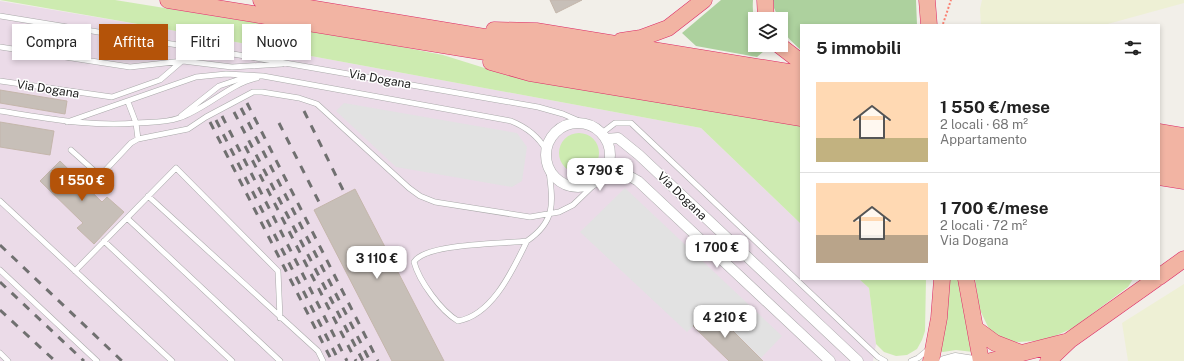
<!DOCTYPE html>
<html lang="it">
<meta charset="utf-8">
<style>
:root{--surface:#fff;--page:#f2f2f2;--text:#222;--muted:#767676;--line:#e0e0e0;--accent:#b45309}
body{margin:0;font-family:"Public Sans",sans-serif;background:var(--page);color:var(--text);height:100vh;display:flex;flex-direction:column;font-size:15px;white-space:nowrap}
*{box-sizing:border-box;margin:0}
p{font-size:13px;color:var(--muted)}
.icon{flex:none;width:22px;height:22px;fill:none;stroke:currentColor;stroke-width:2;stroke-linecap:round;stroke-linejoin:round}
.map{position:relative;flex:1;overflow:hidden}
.details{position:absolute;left:800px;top:24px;width:360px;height:256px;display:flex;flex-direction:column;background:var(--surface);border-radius:0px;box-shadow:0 2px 6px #0003}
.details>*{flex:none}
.guide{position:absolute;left:12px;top:24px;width:380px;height:36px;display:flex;gap:8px}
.tools{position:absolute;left:748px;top:12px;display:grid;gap:8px}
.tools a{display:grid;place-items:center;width:40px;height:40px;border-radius:0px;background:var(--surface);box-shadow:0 2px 6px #0003;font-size:20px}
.price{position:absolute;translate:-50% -34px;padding:0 9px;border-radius:8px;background:#fff;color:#222;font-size:13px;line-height:26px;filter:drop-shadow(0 1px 2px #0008)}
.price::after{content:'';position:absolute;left:50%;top:24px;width:12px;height:9px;margin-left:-6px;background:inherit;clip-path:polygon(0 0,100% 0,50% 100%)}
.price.on{background:var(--accent);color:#fff}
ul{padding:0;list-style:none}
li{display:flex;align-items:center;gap:12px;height:100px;padding:0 16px}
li+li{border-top:1px solid var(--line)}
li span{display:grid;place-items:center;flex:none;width:112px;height:80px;border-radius:0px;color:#555}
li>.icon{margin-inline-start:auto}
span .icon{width:48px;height:48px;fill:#fffc;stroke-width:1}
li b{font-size:17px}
h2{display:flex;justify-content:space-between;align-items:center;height:48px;padding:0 16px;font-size:17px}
.tag{padding:0 14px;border-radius:0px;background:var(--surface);box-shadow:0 2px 6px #0003;font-size:14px;line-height:36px}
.tag.on{background:var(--accent);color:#fff}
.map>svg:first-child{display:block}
</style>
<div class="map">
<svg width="1184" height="361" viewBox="0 0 1184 361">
<rect width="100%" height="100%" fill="#f2efe9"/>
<!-- industrial -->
<path fill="#ebdbe8" d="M0 1 149 26 701 128 801 224V279H859L869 288 876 344 873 361H0Z"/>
<!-- farmland -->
<path fill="#eef0d5" d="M982 0H1184V3L1104 25H981L980 9Z
M1184 284V361H1128L1122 323Z"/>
<!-- grass -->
<path fill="#cdebb0" d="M0 0H115L387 44 443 55 507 75 801 126V224L701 128 149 26Z
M559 153a20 20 0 1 1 40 0a20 20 0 1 1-40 0Z
M859 279H926L925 331 922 340 917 349 907 355 896 356 884 352 876 344 869 288Z
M949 279H961L973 352 956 350 943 352 939 351Z
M975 279H1133L1128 287 1073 328 1046 340 1019 342 1002 341 990 331 979 308Z"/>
<!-- forest -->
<path fill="#add19e" d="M721 0H753C752 15 755 29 755 45L770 46 757 57 696 46 682 33Z
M773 0H916L917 25H801V50C791 41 781 33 781 19H779L774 8Z"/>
<!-- parking -->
<path fill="#e2e2e2" d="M344 103 517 133 527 147 522 181 512 187 396 167 336 111Z
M625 188 782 336 761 358 711 309 687 332 580 232Z"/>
<!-- building -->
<path fill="#c7bfb8" stroke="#c4b6ab" d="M550 0H582L556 13Z
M0 90 67 101 65 114 0 103Z
M0 122 54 131 50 155 0 147Z
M60 161 102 202 107 197 124 212 94 244 77 228 83 223 40 181Z
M355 189 444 361H392L314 210Z
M711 309 763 361H729L693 326Z"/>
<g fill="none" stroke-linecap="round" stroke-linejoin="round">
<!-- service casing -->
<g stroke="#a9a9a9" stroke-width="6">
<path id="service" d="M0 16 239 55 538 107 563 114 586 124
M0 47 130 67 183 61 232 67 282 64
M0 81 112 97 160 80 182 61
M128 102 136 123 138 139
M0 111C46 118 90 127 137 123 151 122 165 123 179 118 206 109 231 83 257 78
M181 116 219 86 246 77
M67 122 196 77 226 74 263 76 511 121C526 127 538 136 546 150
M602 133 615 123H631L878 357 885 361
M71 150 100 176 131 143 138 139 188 129 206 117 253 92H262L299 98 317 104 409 188 420 196 435 202 530 217 559 212 573 205 599 180
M148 196 318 351 323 361
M0 201 172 361
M127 218 280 361
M104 241 232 361
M527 241C513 269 493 315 458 321 441 311 419 281 414 262 425 243 504 244 527 241 556 221 553 203 549 171
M0 270 97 361
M75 271 176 168 278 271 280 318
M0 353 8 361
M911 361 918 358 929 349"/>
</g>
<!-- minor casing -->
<g stroke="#a9a9a9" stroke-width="11">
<path id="minor" d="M546 155a32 32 0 1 1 64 0a32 32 0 1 1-64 0Z
M606 139 618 138 639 155 858 361
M605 173 629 176 638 181 830 361
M944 361 955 358 974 361"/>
</g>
<!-- trunk casing -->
<g stroke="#dc2a67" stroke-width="17">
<path id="trunk" d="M168 0 801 104
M261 0 801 89
M765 0 766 19
M927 0 929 25
M494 30 536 31 801 74
M621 41 641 38 668 28 704 0
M779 45 801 62
M491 62 530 73 801 118
M1159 132 1184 136
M1159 148 1184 152
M1159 163 1184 167
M1159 177 1184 181
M1159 277 1184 259
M966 279 981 361
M976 329 995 343 1021 353
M931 361 939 318 942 279
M991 361 1069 341
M1048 361 1070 340 1156 279"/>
</g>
<!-- path -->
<path stroke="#fa8072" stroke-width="2" stroke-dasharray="2 2" stroke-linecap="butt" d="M943 24 951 0"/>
<!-- service -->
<use href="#service" stroke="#fff" stroke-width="5"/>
<!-- minor -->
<use href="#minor" stroke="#fff" stroke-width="10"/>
<!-- trunk -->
<use href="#trunk" stroke="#f2b4a3" stroke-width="16"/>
<!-- rail -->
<path stroke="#707070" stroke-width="3" stroke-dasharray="8 8" stroke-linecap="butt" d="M247 103 378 361
M241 108 370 361
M304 111 345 194
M234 112 363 361
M222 116 347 361
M216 120 339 361
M210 122 332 361
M279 123 321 206
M245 146 356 361
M0 245 122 361
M0 282 84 361
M0 310 55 361"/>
</g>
<g text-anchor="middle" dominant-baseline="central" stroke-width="3" stroke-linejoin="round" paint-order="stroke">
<!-- street labels -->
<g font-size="12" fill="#222" stroke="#fff">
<text transform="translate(380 79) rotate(10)">Via Dogana</text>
<text transform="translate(48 89) rotate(9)">Via Dogana</text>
<text transform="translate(682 196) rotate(44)">Via Dogana</text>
</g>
</g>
</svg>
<div class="tools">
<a><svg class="icon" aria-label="layers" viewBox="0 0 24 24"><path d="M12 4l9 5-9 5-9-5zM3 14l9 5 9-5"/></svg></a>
</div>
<b class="price" style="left:600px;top:192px">3 790 €</b>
<b class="price on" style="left:82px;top:202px">1 550 €</b>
<b class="price" style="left:717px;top:269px">1 700 €</b>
<b class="price" style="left:377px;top:280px">3 110 €</b>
<b class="price" style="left:725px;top:339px">4 210 €</b>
<div class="guide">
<a class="tag">Compra</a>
<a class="tag on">Affitta</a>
<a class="tag">Filtri</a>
<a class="tag">Nuovo</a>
</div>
<section class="details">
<h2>5 immobili<svg class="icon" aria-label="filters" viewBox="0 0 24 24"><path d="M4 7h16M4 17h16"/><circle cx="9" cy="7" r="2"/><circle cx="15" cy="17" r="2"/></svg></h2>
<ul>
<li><span style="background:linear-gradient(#ffd9b3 70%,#c2b280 0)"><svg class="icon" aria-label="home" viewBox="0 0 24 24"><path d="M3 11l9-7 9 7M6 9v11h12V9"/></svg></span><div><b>1 550 €/mese</b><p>2 locali · 68 m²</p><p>Appartamento</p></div></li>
<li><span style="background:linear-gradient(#ffd9b3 65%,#b9a48a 0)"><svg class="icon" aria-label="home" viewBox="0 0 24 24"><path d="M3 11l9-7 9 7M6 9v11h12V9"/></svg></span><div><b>1 700 €/mese</b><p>2 locali · 72 m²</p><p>Via Dogana</p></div></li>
</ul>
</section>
</div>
